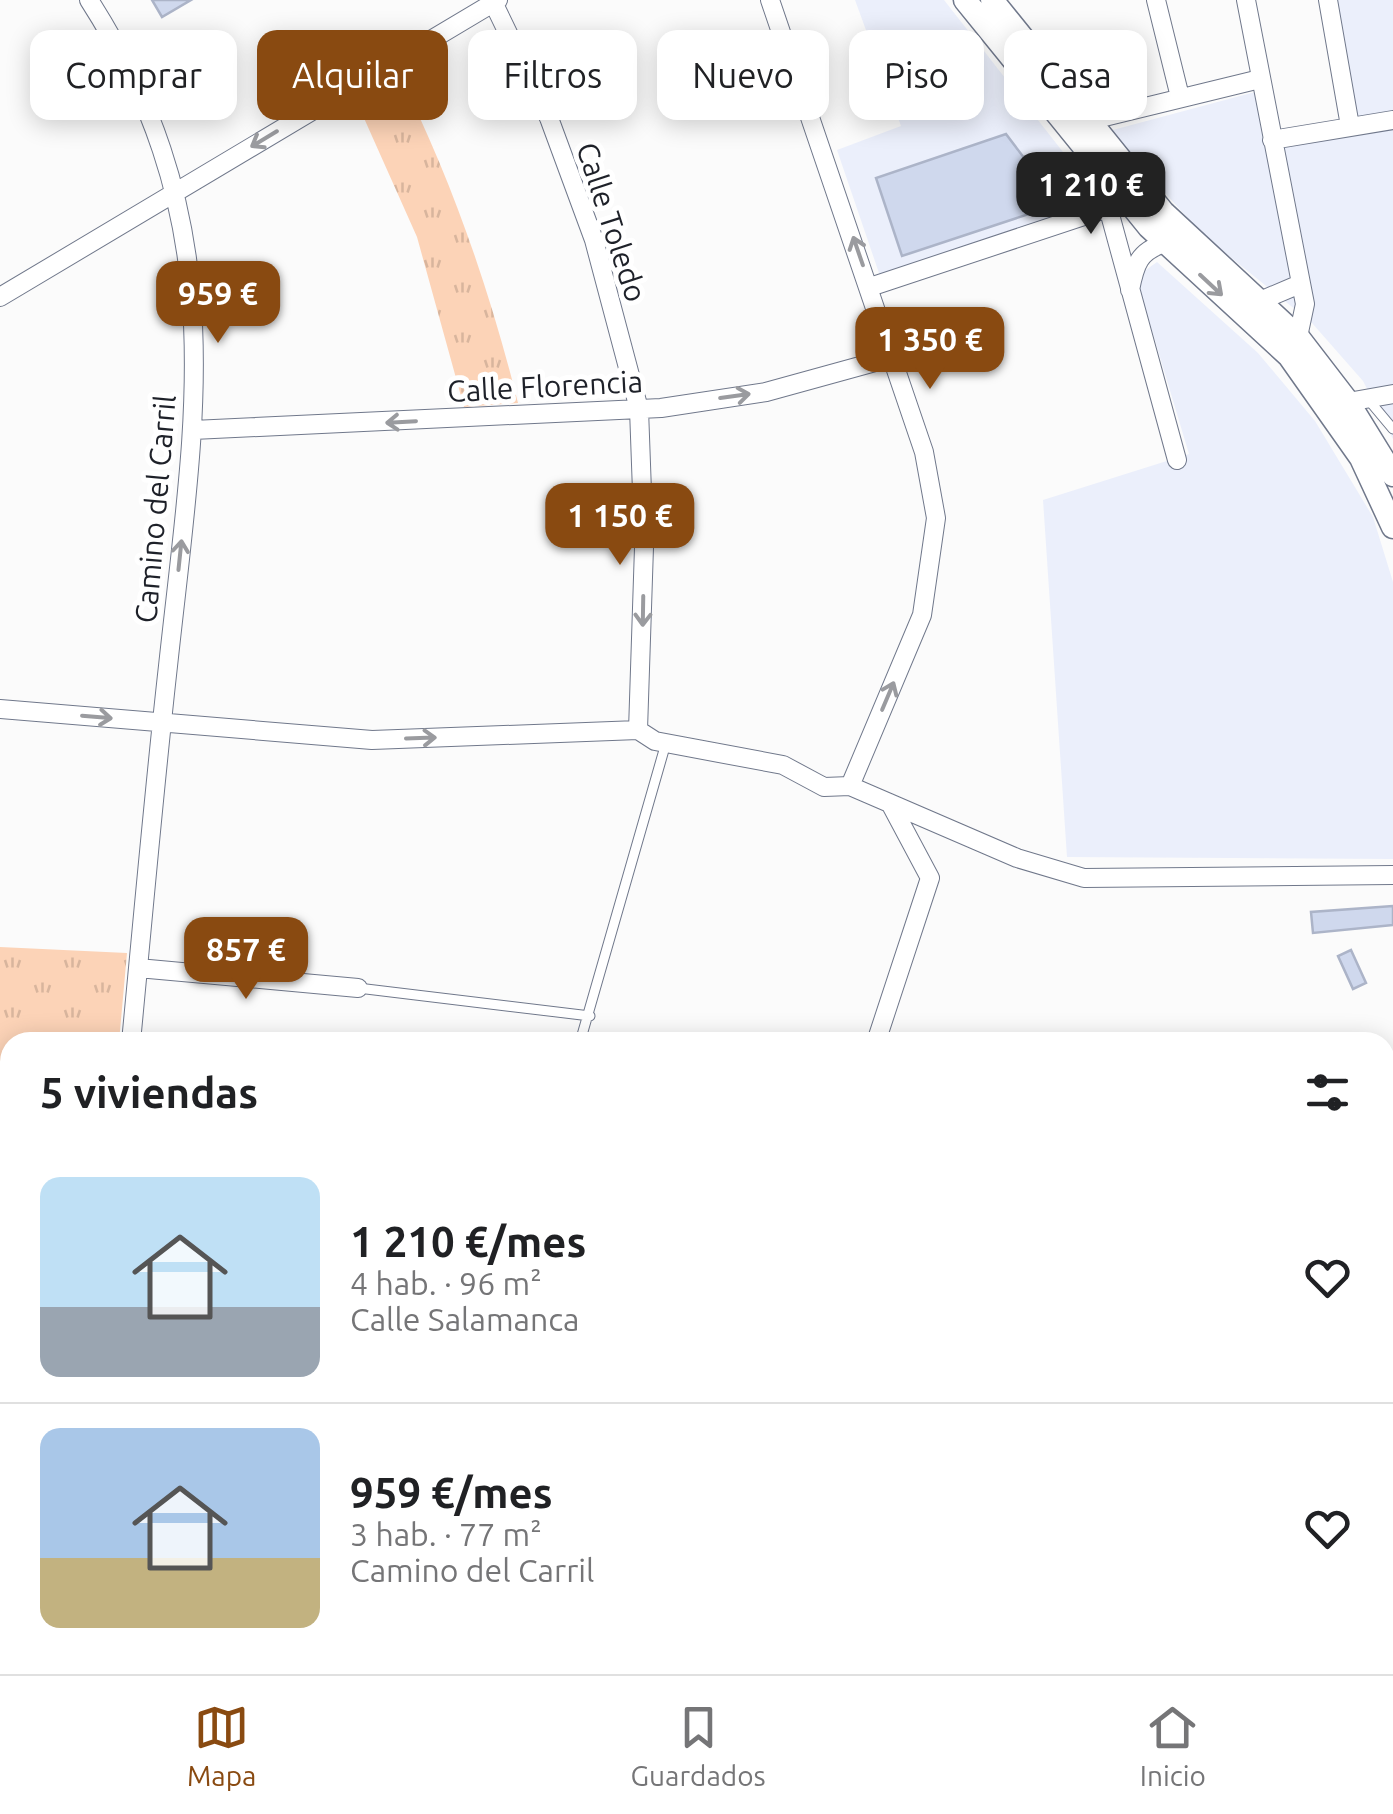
<!DOCTYPE html>
<html lang="es">
<meta charset="utf-8">
<style>
:root{--surface:#fff;--page:#f6f6f6;--text:#202124;--muted:#757577;--line:#e0e0e0;--accent:#894a11}
body{margin:0;font-family:Ubuntu,sans-serif;background:var(--page);color:var(--text);height:100vh;display:flex;flex-direction:column;font-size:38px;white-space:nowrap}
*{box-sizing:border-box;margin:0}
p{font-size:32px;color:var(--muted)}
.icon{flex:none;width:55px;height:55px;fill:none;stroke:currentColor;stroke-width:2;stroke-linecap:round;stroke-linejoin:round}
.map{position:relative;flex:1;overflow:hidden}
.panel{position:absolute;left:0px;top:1032px;width:1395px;height:642px;display:flex;flex-direction:column;background:var(--surface);border-radius:30px 30px 0 0;box-shadow:0 5px 25px #0003}
.panel>*{flex:none}
.hud{position:absolute;left:30px;top:30px;width:1335px;height:90px;display:flex;gap:20px}
.price{position:absolute;translate:-50% -85px;padding:0 22px;border-radius:20px;background:var(--accent);color:#fff;font-size:32px;line-height:65px;filter:drop-shadow(0 2px 5px #0008)}
.price::after{content:'';position:absolute;left:50%;top:60px;width:30px;height:22px;margin-left:-15px;background:inherit;clip-path:polygon(0 0,100% 0,50% 100%)}
.price.active{background:#222;color:#fff}
ul{padding:0;list-style:none}
li{display:flex;align-items:center;gap:30px;height:250px;padding:0 40px}
li+li{border-top:2px solid var(--line)}
li span{display:grid;place-items:center;flex:none;width:280px;height:200px;border-radius:20px;color:#555}
li>.icon{margin-inline-start:auto}
span .icon{width:120px;height:120px;fill:#fffc;stroke-width:1}
li b{font-size:42px}
h2{display:flex;justify-content:space-between;align-items:center;height:120px;padding:0 40px;font-size:42px}
.chip{padding:0 35px;border-radius:20px;background:var(--surface);box-shadow:0 5px 25px #0003;font-size:35px;line-height:90px}
.chip.active{background:var(--accent);color:#fff}
.dock{display:flex;justify-content:space-around;align-items:center;height:140px;border-top:2px solid var(--line);background:var(--surface);font-size:28px;color:var(--muted)}
.dock a{display:grid;justify-items:center;gap:5px}
.dock .active{color:var(--accent)}
.map>svg:first-child{display:block}
</style>
<div class="map">
<svg width="1393" height="1674" viewBox="0 0 1393 1674">
<defs>
<pattern id="park-tufts" width="24" height="20" patternUnits="userSpaceOnUse" patternTransform="scale(2.5)"><rect width="24" height="20" fill="#fcd3b7"/><path d="M3 7l-1-3M5 7V3M7 7l1-3M15 17l-1-3M17 17v-4M19 17l1-3" fill="none" stroke="#d8b59d"/></pattern>
</defs>
<rect width="100%" height="100%" fill="#fbfbfb"/>
<!-- built -->
<path fill="#ebeffb" d="M855 0H944L1092 189 1093 201 1085 208 880 276 837 150 901 126Z
M1334 0H1393V439L1363 381 1312 323 1203 235 1109 131 1255 92 1263 140 1354 125Z
M1157 262 1258 353 1315 421 1373 517 1393 582V859L1067 857 1043 500 1189 454 1136 277Z"/>
<!-- park -->
<path fill="url(#park-tufts)" d="M397 70C451 178 489 287 518 403L464 407 417 237 355 98Z
M0 947 127 953 119 1042H10V1066H0Z"/>
<!-- building -->
<path fill="#cfd8ed" stroke="#acb4c8" stroke-width="2.5" d="M152 0H191L162 17Z
M1006 134 1059 204 902 256 876 178Z
M1393 906V925L1313 933 1311 912Z
M1351 950 1366 983 1353 989 1338 956Z"/>
<g fill="none" stroke-linecap="round" stroke-linejoin="round">
<!-- service casing -->
<g stroke="#70788b" stroke-width="11">
<path id="service" d="M1367 398 1393 429
M358 988 590 1016
M580 1042 666 743"/>
</g>
<!-- minor casing -->
<g stroke="#70788b" stroke-width="20">
<path id="minor" d="M89 0C234 226 195 415 168 666 154 791 143 917 131 1042
M492 0 549 118 594 240 639 409 644 547 638 730
M770 0 924 452 936 518 922 615 850 786
M1156 0 1180 97
M1246 0 1305 304 1298 337
M1328 0 1350 126
M1088 121 1260 79
M1272 140 1393 120
M1097 167 1177 460
M870 287 1108 208
M1130 290C1135 264 1139 251 1165 243
M0 297 498 0
M1260 301 1300 284
M1348 402 1393 394
M193 430 661 408 766 392 893 357
M0 709 372 740 638 730 655 741 783 765 824 787 850 786 1017 858 1084 878 1393 875
M138 968 358 988
M876 1042 930 878 890 803
M0 1262 10 1263
M1385 1327 1393 1315
M0 1398 10 1399
M922 1665V1674
M91 1674 92 1665
M565 1674 589 1665"/>
</g>
<!-- tertiary casing -->
<g stroke="#70788b" stroke-width="25">
<path id="tertiary" d="M965 0 1149 227 1289 356 1361 458 1393 527
M992 0 1163 212 1298 337 1348 402 1393 475"/>
</g>
<!-- secondary casing -->
<g stroke="#70788b" stroke-width="28">
<path id="secondary" d="M1381 1674 1393 1665"/>
</g>
<!-- service -->
<use href="#service" stroke="#fff" stroke-width="9"/>
<!-- minor -->
<use href="#minor" stroke="#fff" stroke-width="18"/>
<!-- tertiary -->
<use href="#tertiary" stroke="#fff" stroke-width="22"/>
<!-- secondary -->
<use href="#secondary" stroke="#fff" stroke-width="25"/>
</g>
<!-- one-way arrows -->
<defs><path id="oneway-shaft" d="M-6 0H5M1.5-3L5.5 0L1.5 3" fill="none" stroke-width="1.6" stroke-linecap="round" stroke-linejoin="round" transform="scale(2.5)"/></defs>
<g stroke="#9a9b9f">
<use href="#oneway-shaft" transform="translate(264 139) rotate(149)"/>
<use href="#oneway-shaft" transform="translate(858 251) rotate(-109)"/>
<use href="#oneway-shaft" transform="translate(1211 285) rotate(43)"/>
<use href="#oneway-shaft" transform="translate(735 396) rotate(-8)"/>
<use href="#oneway-shaft" transform="translate(401 422) rotate(177)"/>
<use href="#oneway-shaft" transform="translate(180 555) rotate(-84)"/>
<use href="#oneway-shaft" transform="translate(643 611) rotate(91)"/>
<use href="#oneway-shaft" transform="translate(888 696) rotate(-67)"/>
<use href="#oneway-shaft" transform="translate(97 717) rotate(5)"/>
<use href="#oneway-shaft" transform="translate(421 738) rotate(-2)"/>
</g>
<g text-anchor="middle" dominant-baseline="central" stroke-width="10" stroke-linejoin="round" paint-order="stroke">
<!-- street labels -->
<g font-size="30" fill="#1e2129" stroke="#fff">
<text transform="translate(612 222) rotate(72)">Calle Toledo</text>
<text transform="translate(545 386) rotate(-3)">Calle Florencia</text>
<text transform="translate(155 509) rotate(-85)">Camino del Carril</text>
</g>
</g>
</svg>
<b class="price active" style="left:1091px;top:237px">1 210 €</b>
<b class="price" style="left:218px;top:346px">959 €</b>
<b class="price" style="left:930px;top:392px">1 350 €</b>
<b class="price" style="left:620px;top:568px">1 150 €</b>
<b class="price" style="left:246px;top:1002px">857 €</b>
<div class="hud">
<a class="chip">Comprar</a>
<a class="chip active">Alquilar</a>
<a class="chip">Filtros</a>
<a class="chip">Nuevo</a>
<a class="chip">Piso</a>
<a class="chip">Casa</a>
</div>
<section class="panel">
<h2>5 viviendas<svg class="icon" aria-label="filters" viewBox="0 0 24 24"><path d="M4 7h16M4 17h16"/><circle cx="9" cy="7" r="2"/><circle cx="15" cy="17" r="2"/></svg></h2>
<ul>
<li><span style="background:linear-gradient(#bfe0f5 65%,#9aa5b1 0)"><svg class="icon" aria-label="home" viewBox="0 0 24 24"><path d="M3 11l9-7 9 7M6 9v11h12V9"/></svg></span><div><b>1 210 €/mes</b><p>4 hab. · 96 m²</p><p>Calle Salamanca</p></div><svg class="icon" aria-label="heart" viewBox="0 0 24 24"><path d="M12 20l-8-8c-3-5 5-10 8-4 3-6 11-1 8 4z"/></svg></li>
<li><span style="background:linear-gradient(#a9c7e8 65%,#c2b280 0)"><svg class="icon" aria-label="home" viewBox="0 0 24 24"><path d="M3 11l9-7 9 7M6 9v11h12V9"/></svg></span><div><b>959 €/mes</b><p>3 hab. · 77 m²</p><p>Camino del Carril</p></div><svg class="icon" aria-label="heart" viewBox="0 0 24 24"><path d="M12 20l-8-8c-3-5 5-10 8-4 3-6 11-1 8 4z"/></svg></li>
</ul>
</section>
</div>
<nav class="dock">
<a class="active"><svg class="icon" aria-label="map" viewBox="0 0 24 24"><path d="M3 6l6-2 6 2 6-2v14l-6 2-6-2-6 2zM9 4v14M15 6v14"/></svg>Mapa</a>
<a><svg class="icon" aria-label="saved" viewBox="0 0 24 24"><path d="M7 4h10v16l-5-4-5 4z"/></svg>Guardados</a>
<a><svg class="icon" aria-label="home" viewBox="0 0 24 24"><path d="M3 11l9-7 9 7M6 9v11h12V9"/></svg>Inicio</a>
</nav>
